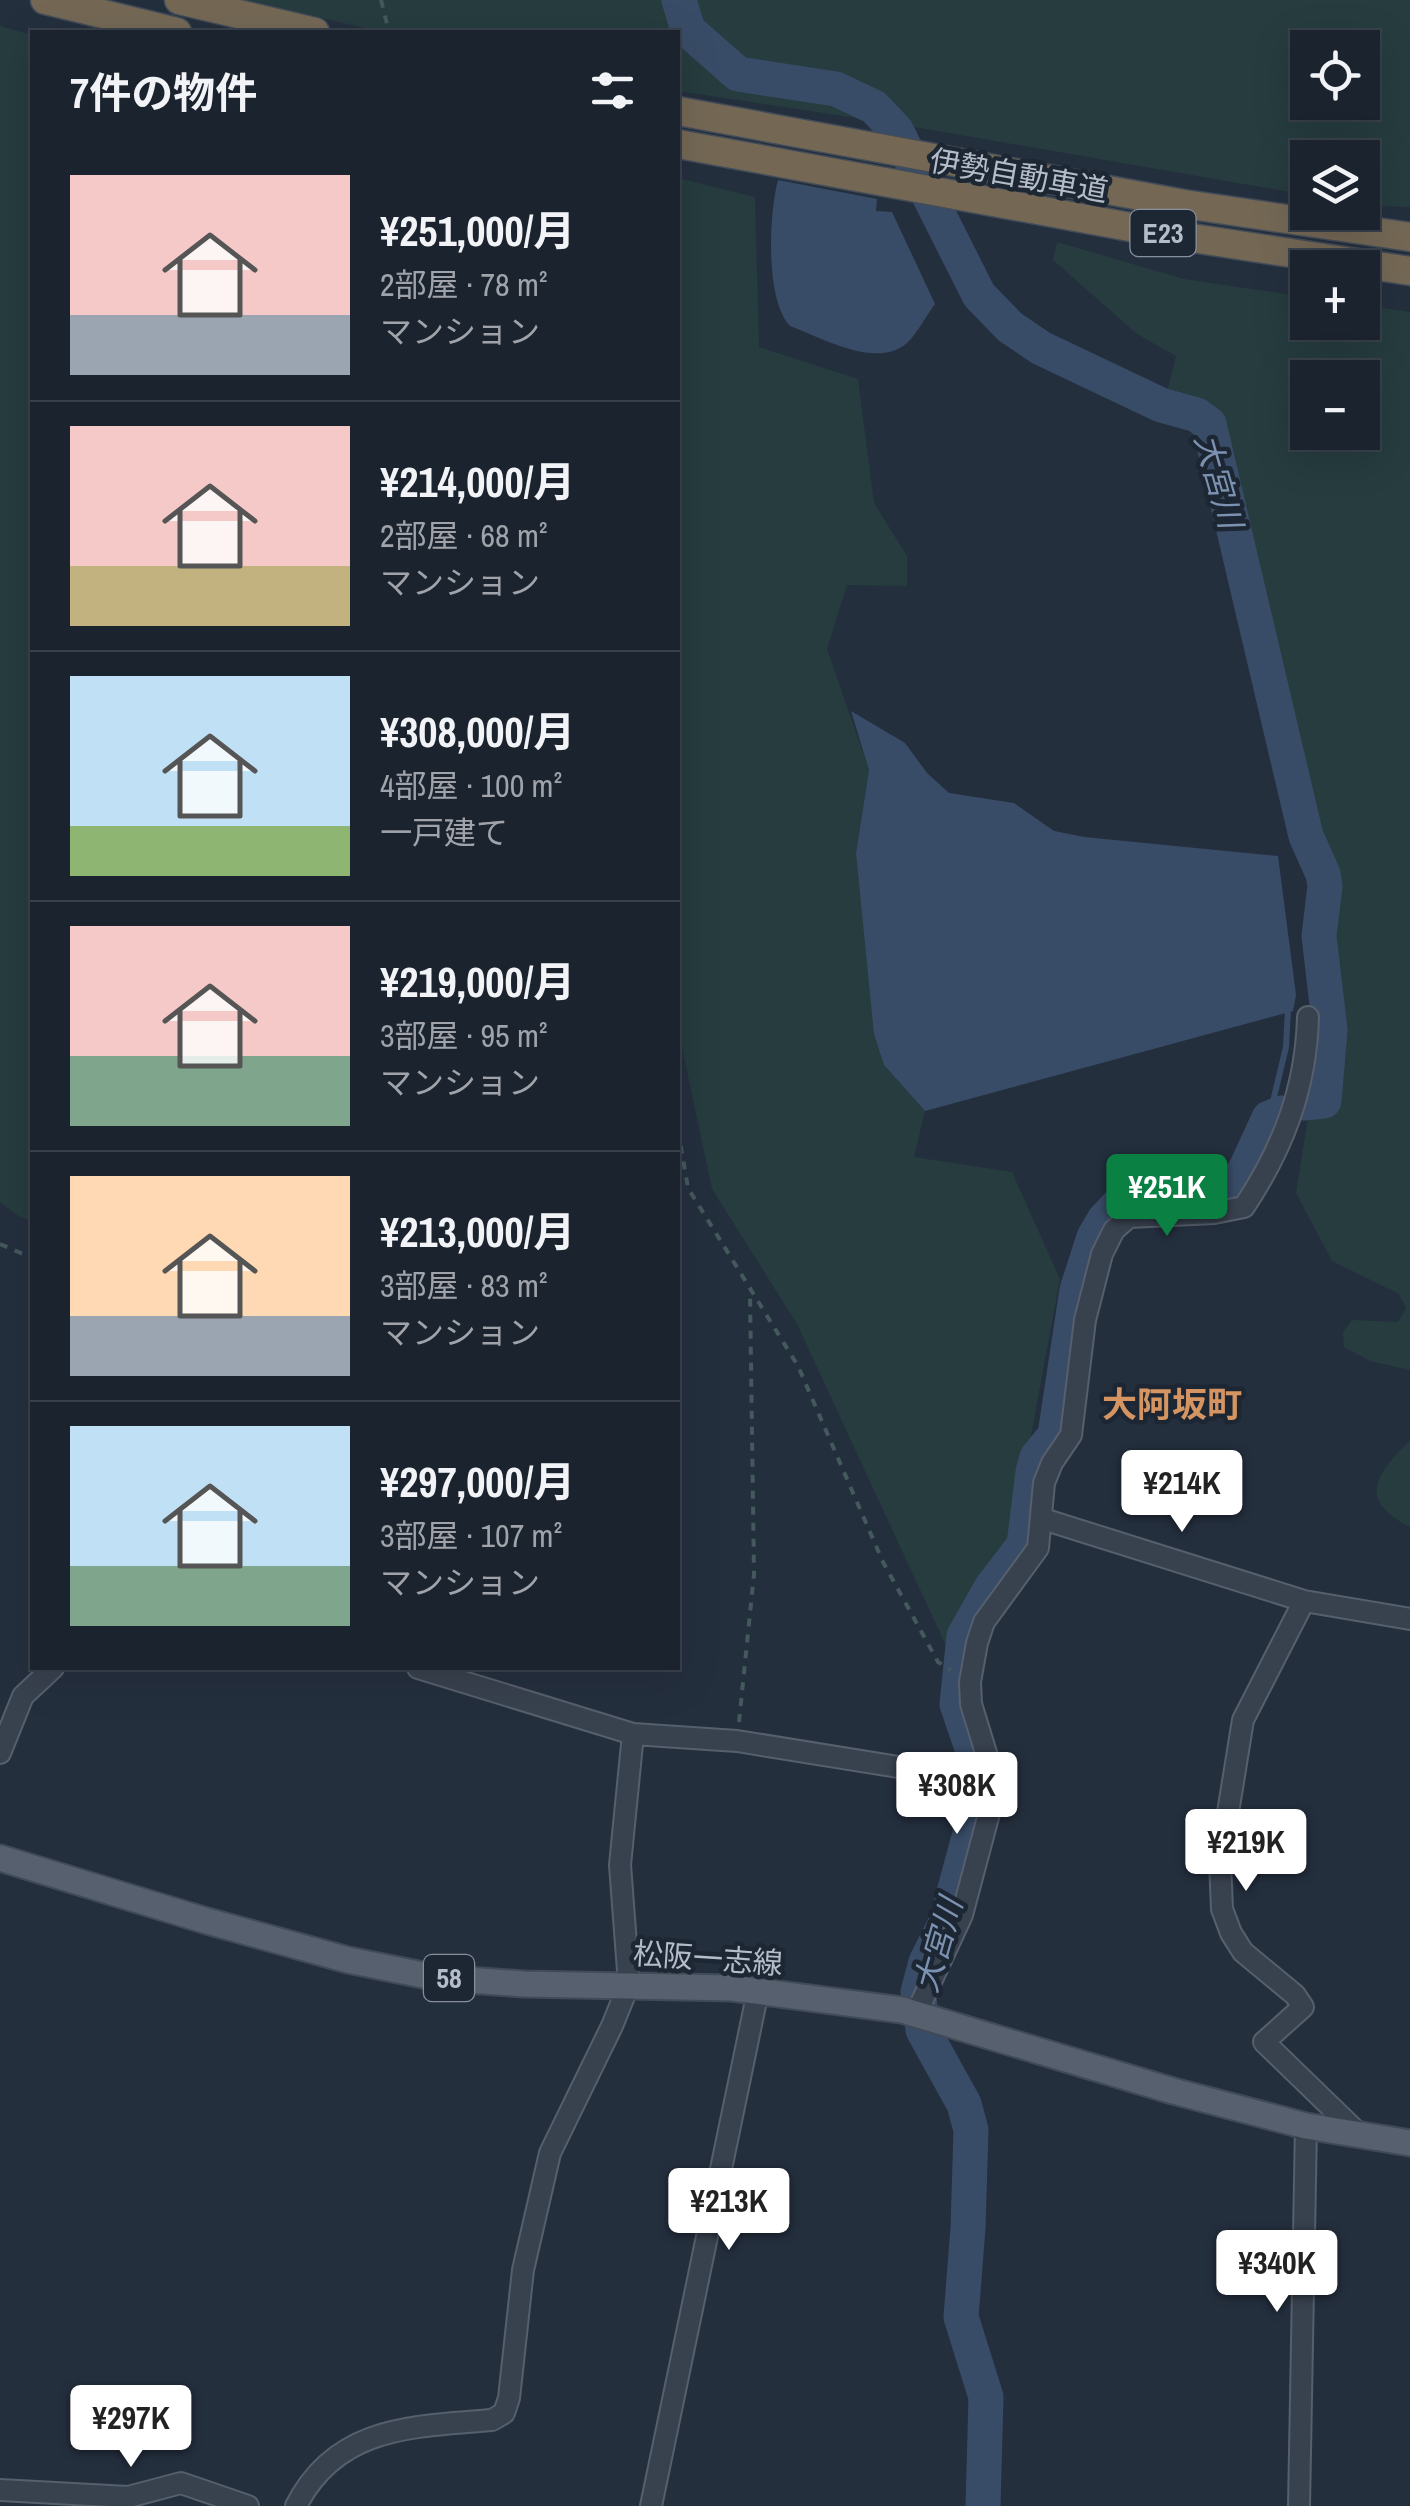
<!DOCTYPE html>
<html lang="ja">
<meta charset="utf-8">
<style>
:root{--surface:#1b232e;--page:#282f3a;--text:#f1f3f6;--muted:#a0a4aa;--line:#39404a;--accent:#0b8043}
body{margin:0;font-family:"Archivo Narrow","Noto Sans JP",sans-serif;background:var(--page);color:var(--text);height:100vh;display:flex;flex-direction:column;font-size:38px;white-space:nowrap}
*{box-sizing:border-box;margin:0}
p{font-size:32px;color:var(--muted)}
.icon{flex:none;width:55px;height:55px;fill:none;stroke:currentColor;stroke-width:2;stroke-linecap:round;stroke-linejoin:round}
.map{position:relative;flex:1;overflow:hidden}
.drawer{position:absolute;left:30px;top:30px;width:650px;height:1640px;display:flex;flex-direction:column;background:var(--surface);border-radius:0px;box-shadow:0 10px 40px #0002,0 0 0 2px var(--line)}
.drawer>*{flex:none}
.fabs{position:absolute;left:1290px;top:30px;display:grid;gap:20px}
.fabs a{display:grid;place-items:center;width:90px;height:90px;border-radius:0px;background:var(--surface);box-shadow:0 10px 40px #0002,0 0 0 2px var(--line);font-size:50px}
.price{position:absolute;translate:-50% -85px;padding:0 22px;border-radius:10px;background:#fff;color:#222;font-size:32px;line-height:65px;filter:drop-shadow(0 2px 5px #0008)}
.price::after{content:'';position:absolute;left:50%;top:60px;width:30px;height:22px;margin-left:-15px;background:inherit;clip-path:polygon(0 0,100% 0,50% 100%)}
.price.on{background:var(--accent);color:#fff}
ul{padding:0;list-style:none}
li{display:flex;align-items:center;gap:30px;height:250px;padding:0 40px}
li+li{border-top:2px solid var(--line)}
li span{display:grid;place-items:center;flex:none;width:280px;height:200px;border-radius:0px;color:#555}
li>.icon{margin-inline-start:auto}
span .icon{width:120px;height:120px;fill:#fffc;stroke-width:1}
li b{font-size:42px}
h2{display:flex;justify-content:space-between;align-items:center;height:120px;padding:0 40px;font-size:42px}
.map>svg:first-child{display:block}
</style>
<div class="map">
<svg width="1410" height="2506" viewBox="0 0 1410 2506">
<rect width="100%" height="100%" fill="#242f3e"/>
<!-- green -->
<path fill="#263c3f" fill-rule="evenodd" d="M243 0H1410V207L1363 206 1362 158H1308L1307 195 903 125 678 91V32H382ZM1308 48H1362V102H1308Z
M0 26 32 35V1222L17 1215 0 1202Z
M678 178 755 197 759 347 858 379 874 503 907 556V586L847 585 827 649 869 770 856 853 884 1065 925 1111 914 1157 1012 1172 1060 1279 1010 1549 948 1650 797 1324 712 1189 678 1029Z
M1057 242 1184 279 1307 297 1308 322H1362L1363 305 1410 312V1370L1370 1361 1344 1347 1343 1332 1352 1320 1398 1322 1406 1308 1399 1294 1332 1261 1296 1193 1322 1029 1329 958V879L1314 799 1233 553 1200 426 1165 400 1176 356 1137 334 1053 260ZM1308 378H1362V432H1308Z
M1410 1440V1527C1355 1499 1377 1474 1410 1440Z"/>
<!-- water -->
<path fill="#394c67" d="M778 180 877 199 876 211 892 212 935 304C926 316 917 334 906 344 874 369 821 337 790 326 765 300 769 213 778 180Z
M851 711 905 743 927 773 949 793 1014 803 1054 831 1084 837 1278 856 1296 995 1293 1011 925 1111 884 1065 874 1034 856 853 869 770Z"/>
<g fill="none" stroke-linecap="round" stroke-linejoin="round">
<!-- stream -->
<path stroke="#394c67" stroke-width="6" d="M1269 1118 1286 1047 1288 1009"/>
<!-- river -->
<path stroke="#394c67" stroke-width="35" d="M679 0 688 30 738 74 836 89 874 107 896 130 979 295 1010 327 1041 348 1161 405 1197 415 1209 424 1306 836 1323 874 1325 886 1319 936 1330 1030 1324 1101 1304 1103
M983 2506 986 2397 961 2317 968 2228 971 2130 964 2104 923 2030 918 1992 926 1962 946 1922 982 1789 975 1757 957 1704 964 1636 991 1588 1024 1545 1033 1472 1037 1457 1055 1435 1077 1290 1094 1237 1104 1220 1118 1205 1142 1196 1195 1197 1229 1193 1245 1170 1269 1118 1282 1113"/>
<!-- minor casing -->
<g stroke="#565f6c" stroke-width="24">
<path id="minor" d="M1043 1519 1304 1601 1410 1619
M1304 1601 1243 1720 1220 1862 1222 1909 1231 1933 1243 1952 1295 1995 1303 2007 1264 2042 1360 2135
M418 1668 633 1734 737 1741 973 1779H994
M0 1753 23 1696 53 1668
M916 2014 962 1915 991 1806 994 1779 971 1704 970 1682 977 1643 984 1622 1038 1548 1044 1483 1052 1463 1071 1435 1085 1320 1102 1254 1114 1230 1129 1217 1214 1213 1244 1207C1283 1148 1306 1089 1308 1017
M0 2490 128 2497 181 2483 248 2506
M296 2506C337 2425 414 2427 492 2420L504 2413 509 2398 523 2270 550 2153 612 2026 629 1984 620 1865 633 1734
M651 2506 758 1991
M1299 2506 1306 2126"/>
</g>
<!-- major casing -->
<g stroke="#414a57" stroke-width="29">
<path id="major" d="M0 1858 207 1921 348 1960 438 1978 524 1984 732 1988 902 2010 1173 2091 1306 2126 1410 2143"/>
</g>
<!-- highway casing -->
<g stroke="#434c59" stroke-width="31">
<path id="highway" d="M45 0 177 32
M179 0 315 32
M678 111 1184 204 1410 237
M678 144 1179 236 1410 271"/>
</g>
<!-- path -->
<path stroke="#44595c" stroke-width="4" stroke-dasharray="8 8" stroke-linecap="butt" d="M381 0 389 32
M678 1130 688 1188 798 1366 883 1562 938 1662 951 1670
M0 1244 32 1258
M739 1722 754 1574 750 1292"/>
<!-- minor -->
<use href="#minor" stroke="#38414e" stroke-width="20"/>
<!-- major -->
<use href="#major" stroke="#56606e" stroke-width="25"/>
<!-- highway -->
<use href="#highway" stroke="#746855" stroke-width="28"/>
</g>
<g text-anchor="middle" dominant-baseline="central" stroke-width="9" stroke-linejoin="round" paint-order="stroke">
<!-- shield labels -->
<g fill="#1d2633" stroke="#878f9c" stroke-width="2.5">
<rect x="1130.5" y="210" width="65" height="46" rx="8"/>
<rect x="424" y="1955" width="50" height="46" rx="8"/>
</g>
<g font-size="28" font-weight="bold" fill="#b4bcc9">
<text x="1163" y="233">E23</text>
<text x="449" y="1978">58</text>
</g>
<!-- street labels -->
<g font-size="30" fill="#b4bcc9" stroke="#1d2633">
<text transform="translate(1019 175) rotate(10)">伊勢自動車道</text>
<text transform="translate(708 1958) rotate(4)">松阪一志線</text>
</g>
<!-- water labels -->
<g font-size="32" font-style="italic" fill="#7c92b1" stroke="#1d2633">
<text transform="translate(1219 481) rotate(74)">大宮川</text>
<text transform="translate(938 1945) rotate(-74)">大宮川</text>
</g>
<!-- quarter labels -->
<g font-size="35" font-weight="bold" fill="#d59563" stroke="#1d2633">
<text x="1172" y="1404">大阿坂町</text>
</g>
</g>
</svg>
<div class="fabs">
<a><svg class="icon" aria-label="locate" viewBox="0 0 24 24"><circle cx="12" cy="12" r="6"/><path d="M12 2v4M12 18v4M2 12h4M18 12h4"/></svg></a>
<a><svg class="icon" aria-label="layers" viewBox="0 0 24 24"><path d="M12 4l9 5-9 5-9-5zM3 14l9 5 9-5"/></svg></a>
<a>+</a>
<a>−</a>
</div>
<b class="price on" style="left:1167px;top:1239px">¥251K</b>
<b class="price" style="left:1182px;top:1535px">¥214K</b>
<b class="price" style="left:957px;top:1837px">¥308K</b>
<b class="price" style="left:1246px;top:1894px">¥219K</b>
<b class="price" style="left:729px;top:2253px">¥213K</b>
<b class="price" style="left:1277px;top:2315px">¥340K</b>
<b class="price" style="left:131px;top:2470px">¥297K</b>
<section class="drawer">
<h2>7件の物件<svg class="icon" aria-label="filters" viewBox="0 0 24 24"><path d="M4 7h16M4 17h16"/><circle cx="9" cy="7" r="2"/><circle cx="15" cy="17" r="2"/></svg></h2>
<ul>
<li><span style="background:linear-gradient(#f6c9c9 70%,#9aa5b1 0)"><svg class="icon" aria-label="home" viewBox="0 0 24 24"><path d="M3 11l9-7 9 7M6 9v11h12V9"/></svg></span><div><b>¥251,000/月</b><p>2部屋 · 78 m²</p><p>マンション</p></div></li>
<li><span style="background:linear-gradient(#f6c9c9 70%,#c2b280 0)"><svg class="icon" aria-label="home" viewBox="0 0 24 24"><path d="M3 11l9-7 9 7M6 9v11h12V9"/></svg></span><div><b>¥214,000/月</b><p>2部屋 · 68 m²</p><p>マンション</p></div></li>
<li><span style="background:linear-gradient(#bfe0f5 75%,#8fb573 0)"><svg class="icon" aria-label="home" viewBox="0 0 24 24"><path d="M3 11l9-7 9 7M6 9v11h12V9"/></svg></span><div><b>¥308,000/月</b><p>4部屋 · 100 m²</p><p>一戸建て</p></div></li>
<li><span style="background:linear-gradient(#f6c9c9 65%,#7fa58c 0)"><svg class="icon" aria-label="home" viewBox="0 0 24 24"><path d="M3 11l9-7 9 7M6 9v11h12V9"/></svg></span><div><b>¥219,000/月</b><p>3部屋 · 95 m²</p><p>マンション</p></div></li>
<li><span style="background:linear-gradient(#ffd9b3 70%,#9aa5b1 0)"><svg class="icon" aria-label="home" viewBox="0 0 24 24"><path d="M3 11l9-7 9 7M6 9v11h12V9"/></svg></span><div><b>¥213,000/月</b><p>3部屋 · 83 m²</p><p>マンション</p></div></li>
<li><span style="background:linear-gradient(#bfe0f5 70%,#7fa58c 0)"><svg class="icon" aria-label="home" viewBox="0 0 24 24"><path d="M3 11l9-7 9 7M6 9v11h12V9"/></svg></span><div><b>¥297,000/月</b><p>3部屋 · 107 m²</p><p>マンション</p></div></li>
</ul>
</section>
</div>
